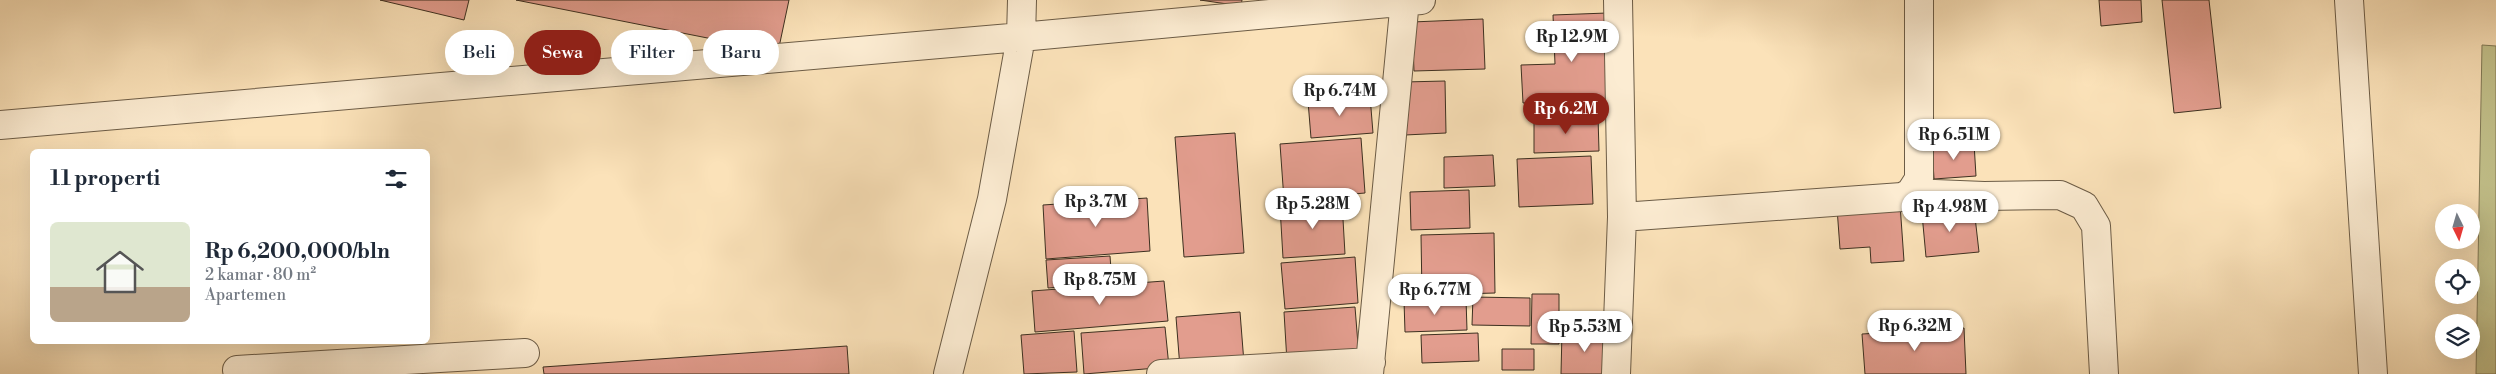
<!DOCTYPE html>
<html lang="id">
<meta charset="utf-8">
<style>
:root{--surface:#fff;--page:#f6f6f7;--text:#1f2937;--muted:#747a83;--line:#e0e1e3;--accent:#8f2418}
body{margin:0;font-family:"Libre Bodoni",serif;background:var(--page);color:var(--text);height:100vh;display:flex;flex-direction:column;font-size:19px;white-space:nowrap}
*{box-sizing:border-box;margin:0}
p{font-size:16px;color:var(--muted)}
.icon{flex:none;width:28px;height:28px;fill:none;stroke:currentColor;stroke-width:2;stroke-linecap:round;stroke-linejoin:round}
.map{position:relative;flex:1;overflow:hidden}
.details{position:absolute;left:30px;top:149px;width:400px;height:195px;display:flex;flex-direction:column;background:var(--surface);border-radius:8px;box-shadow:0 5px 20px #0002}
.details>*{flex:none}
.banner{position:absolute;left:445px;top:30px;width:475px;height:45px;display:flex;gap:10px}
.needle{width:32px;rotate:175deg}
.fabs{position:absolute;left:2435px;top:204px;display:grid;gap:10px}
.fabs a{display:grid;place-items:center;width:45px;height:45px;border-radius:50%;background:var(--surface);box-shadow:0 5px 20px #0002;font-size:25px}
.price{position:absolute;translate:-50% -42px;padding:0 11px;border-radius:18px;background:#fff;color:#222;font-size:16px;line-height:32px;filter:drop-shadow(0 1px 2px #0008)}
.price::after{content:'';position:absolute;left:50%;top:30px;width:15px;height:11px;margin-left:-8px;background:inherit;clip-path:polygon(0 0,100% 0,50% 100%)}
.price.on{background:var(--accent);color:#fff}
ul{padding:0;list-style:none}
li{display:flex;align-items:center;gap:15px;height:125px;padding:0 20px}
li+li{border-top:1px solid var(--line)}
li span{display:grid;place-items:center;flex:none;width:140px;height:100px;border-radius:8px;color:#555}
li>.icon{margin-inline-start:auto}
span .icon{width:60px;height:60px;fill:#fffc;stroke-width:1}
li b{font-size:21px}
h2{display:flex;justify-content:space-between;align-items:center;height:60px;padding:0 20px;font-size:21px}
.pill{padding:0 18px;border-radius:22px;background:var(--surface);box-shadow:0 5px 20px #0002;font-size:18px;line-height:45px}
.pill.on{background:var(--accent);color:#fff}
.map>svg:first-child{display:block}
</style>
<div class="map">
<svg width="2496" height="374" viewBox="0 0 2496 374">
<rect width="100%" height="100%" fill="#fbe2b9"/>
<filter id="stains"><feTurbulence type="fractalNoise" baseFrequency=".004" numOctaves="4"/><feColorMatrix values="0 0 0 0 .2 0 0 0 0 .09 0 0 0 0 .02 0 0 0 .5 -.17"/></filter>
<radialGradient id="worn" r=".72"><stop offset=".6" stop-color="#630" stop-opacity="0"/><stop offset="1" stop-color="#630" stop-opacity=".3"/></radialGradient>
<!-- green -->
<path fill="#c3c28c" stroke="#807956" d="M2482 45 2496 46V374H2476Z"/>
<!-- building -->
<path fill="#e29d8e" stroke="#3d3020" d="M380 0H469L464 20Z
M516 0H789L778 52Z
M1200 0H1242L1241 6Z
M2099 0H2141L2142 22 2101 26Z
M2162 0H2209L2221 108 2174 113Z
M1607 13 1610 100 1523 103 1521 65 1555 64 1553 15Z
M1483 19 1485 69 1414 71 1412 22Z
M1445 81 1446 133 1405 135 1404 82Z
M1370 96 1373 133 1311 138 1308 101Z
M1598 117 1599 151 1534 153V119Z
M1235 133 1244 253 1184 257 1175 137Z
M1361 138 1365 193 1284 200 1280 144Z
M1974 143 1976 176 1934 179 1932 146Z
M1493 155 1495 186 1444 188V157Z
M1591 156 1593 204 1519 207 1517 159Z
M1469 190 1470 228 1411 230 1410 192Z
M1147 198 1150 251 1046 259 1043 205Z
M1342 202 1345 254 1283 258 1280 207Z
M1900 204 1904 261 1871 263 1870 247 1840 249 1837 208Z
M1974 208 1979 252 1926 257 1922 214Z
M1494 233 1495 293 1422 295 1421 235Z
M1110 256 1112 283 1048 288 1046 260Z
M1355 257 1358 303 1285 309 1281 263Z
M1164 281 1168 321 1035 332 1032 291Z
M1532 294H1559V344H1531Z
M1473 297 1530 298V326L1472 325Z
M1466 299 1467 330 1405 332 1404 301Z
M1355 307 1359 357 1287 362 1284 312Z
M1240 312 1244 363 1180 368 1176 317Z
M1165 327 1169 367 1084 374 1081 333Z
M1964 328 1966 374H1865L1862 334Z
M1074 331 1077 372 1024 374 1021 335Z
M1562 331 1610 332 1609 374H1561Z
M1478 333 1479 361 1422 363 1421 335Z
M847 346 849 374H544L543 367Z
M1502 349H1534V370H1502Z"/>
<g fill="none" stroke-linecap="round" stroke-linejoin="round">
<!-- minor casing -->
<g stroke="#6c5c46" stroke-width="30">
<path id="minor" d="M2349 0 2373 374
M0 125 1021 37 1421 0
M1910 193 1984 196 2060 195 2084 206 2096 226 2104 374
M1622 217 1902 197 1910 193 1919 179V0
M237 370 388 361
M385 374 388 361 525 353
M948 374 992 199 1021 37 1022 0
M1161 374 1371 362
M1369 374 1405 0
M1616 374 1622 217 1618 0"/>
</g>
<!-- minor -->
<use href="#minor" stroke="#fcecd2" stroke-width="28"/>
</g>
<rect width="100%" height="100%" filter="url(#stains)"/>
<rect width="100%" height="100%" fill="url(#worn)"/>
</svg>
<div class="fabs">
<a><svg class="needle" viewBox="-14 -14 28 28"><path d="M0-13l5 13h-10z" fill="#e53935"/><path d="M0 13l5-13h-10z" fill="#747a83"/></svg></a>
<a><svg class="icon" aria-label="locate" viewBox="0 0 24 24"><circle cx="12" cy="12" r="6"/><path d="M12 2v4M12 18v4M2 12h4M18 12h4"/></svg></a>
<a><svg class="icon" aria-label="layers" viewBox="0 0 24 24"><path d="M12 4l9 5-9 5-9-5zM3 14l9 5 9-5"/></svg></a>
</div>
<b class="price" style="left:1572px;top:63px">Rp 12.9M</b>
<b class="price" style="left:1340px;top:117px">Rp 6.74M</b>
<b class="price on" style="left:1566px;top:135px">Rp 6.2M</b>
<b class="price" style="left:1954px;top:161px">Rp 6.51M</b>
<b class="price" style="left:1096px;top:228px">Rp 3.7M</b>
<b class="price" style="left:1313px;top:230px">Rp 5.28M</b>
<b class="price" style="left:1950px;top:233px">Rp 4.98M</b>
<b class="price" style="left:1100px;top:306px">Rp 8.75M</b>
<b class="price" style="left:1435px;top:316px">Rp 6.77M</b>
<b class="price" style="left:1915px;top:352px">Rp 6.32M</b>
<b class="price" style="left:1585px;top:353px">Rp 5.53M</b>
<div class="banner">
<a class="pill">Beli</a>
<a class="pill on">Sewa</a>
<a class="pill">Filter</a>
<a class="pill">Baru</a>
</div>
<section class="details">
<h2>11 properti<svg class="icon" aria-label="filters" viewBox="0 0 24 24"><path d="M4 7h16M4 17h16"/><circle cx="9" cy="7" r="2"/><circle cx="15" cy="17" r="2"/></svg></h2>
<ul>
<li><span style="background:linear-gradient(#dfe7d0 65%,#b9a48a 0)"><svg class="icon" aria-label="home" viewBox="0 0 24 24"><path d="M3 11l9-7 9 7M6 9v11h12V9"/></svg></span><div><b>Rp 6,200,000/bln</b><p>2 kamar · 80 m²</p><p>Apartemen</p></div></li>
</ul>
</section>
</div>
